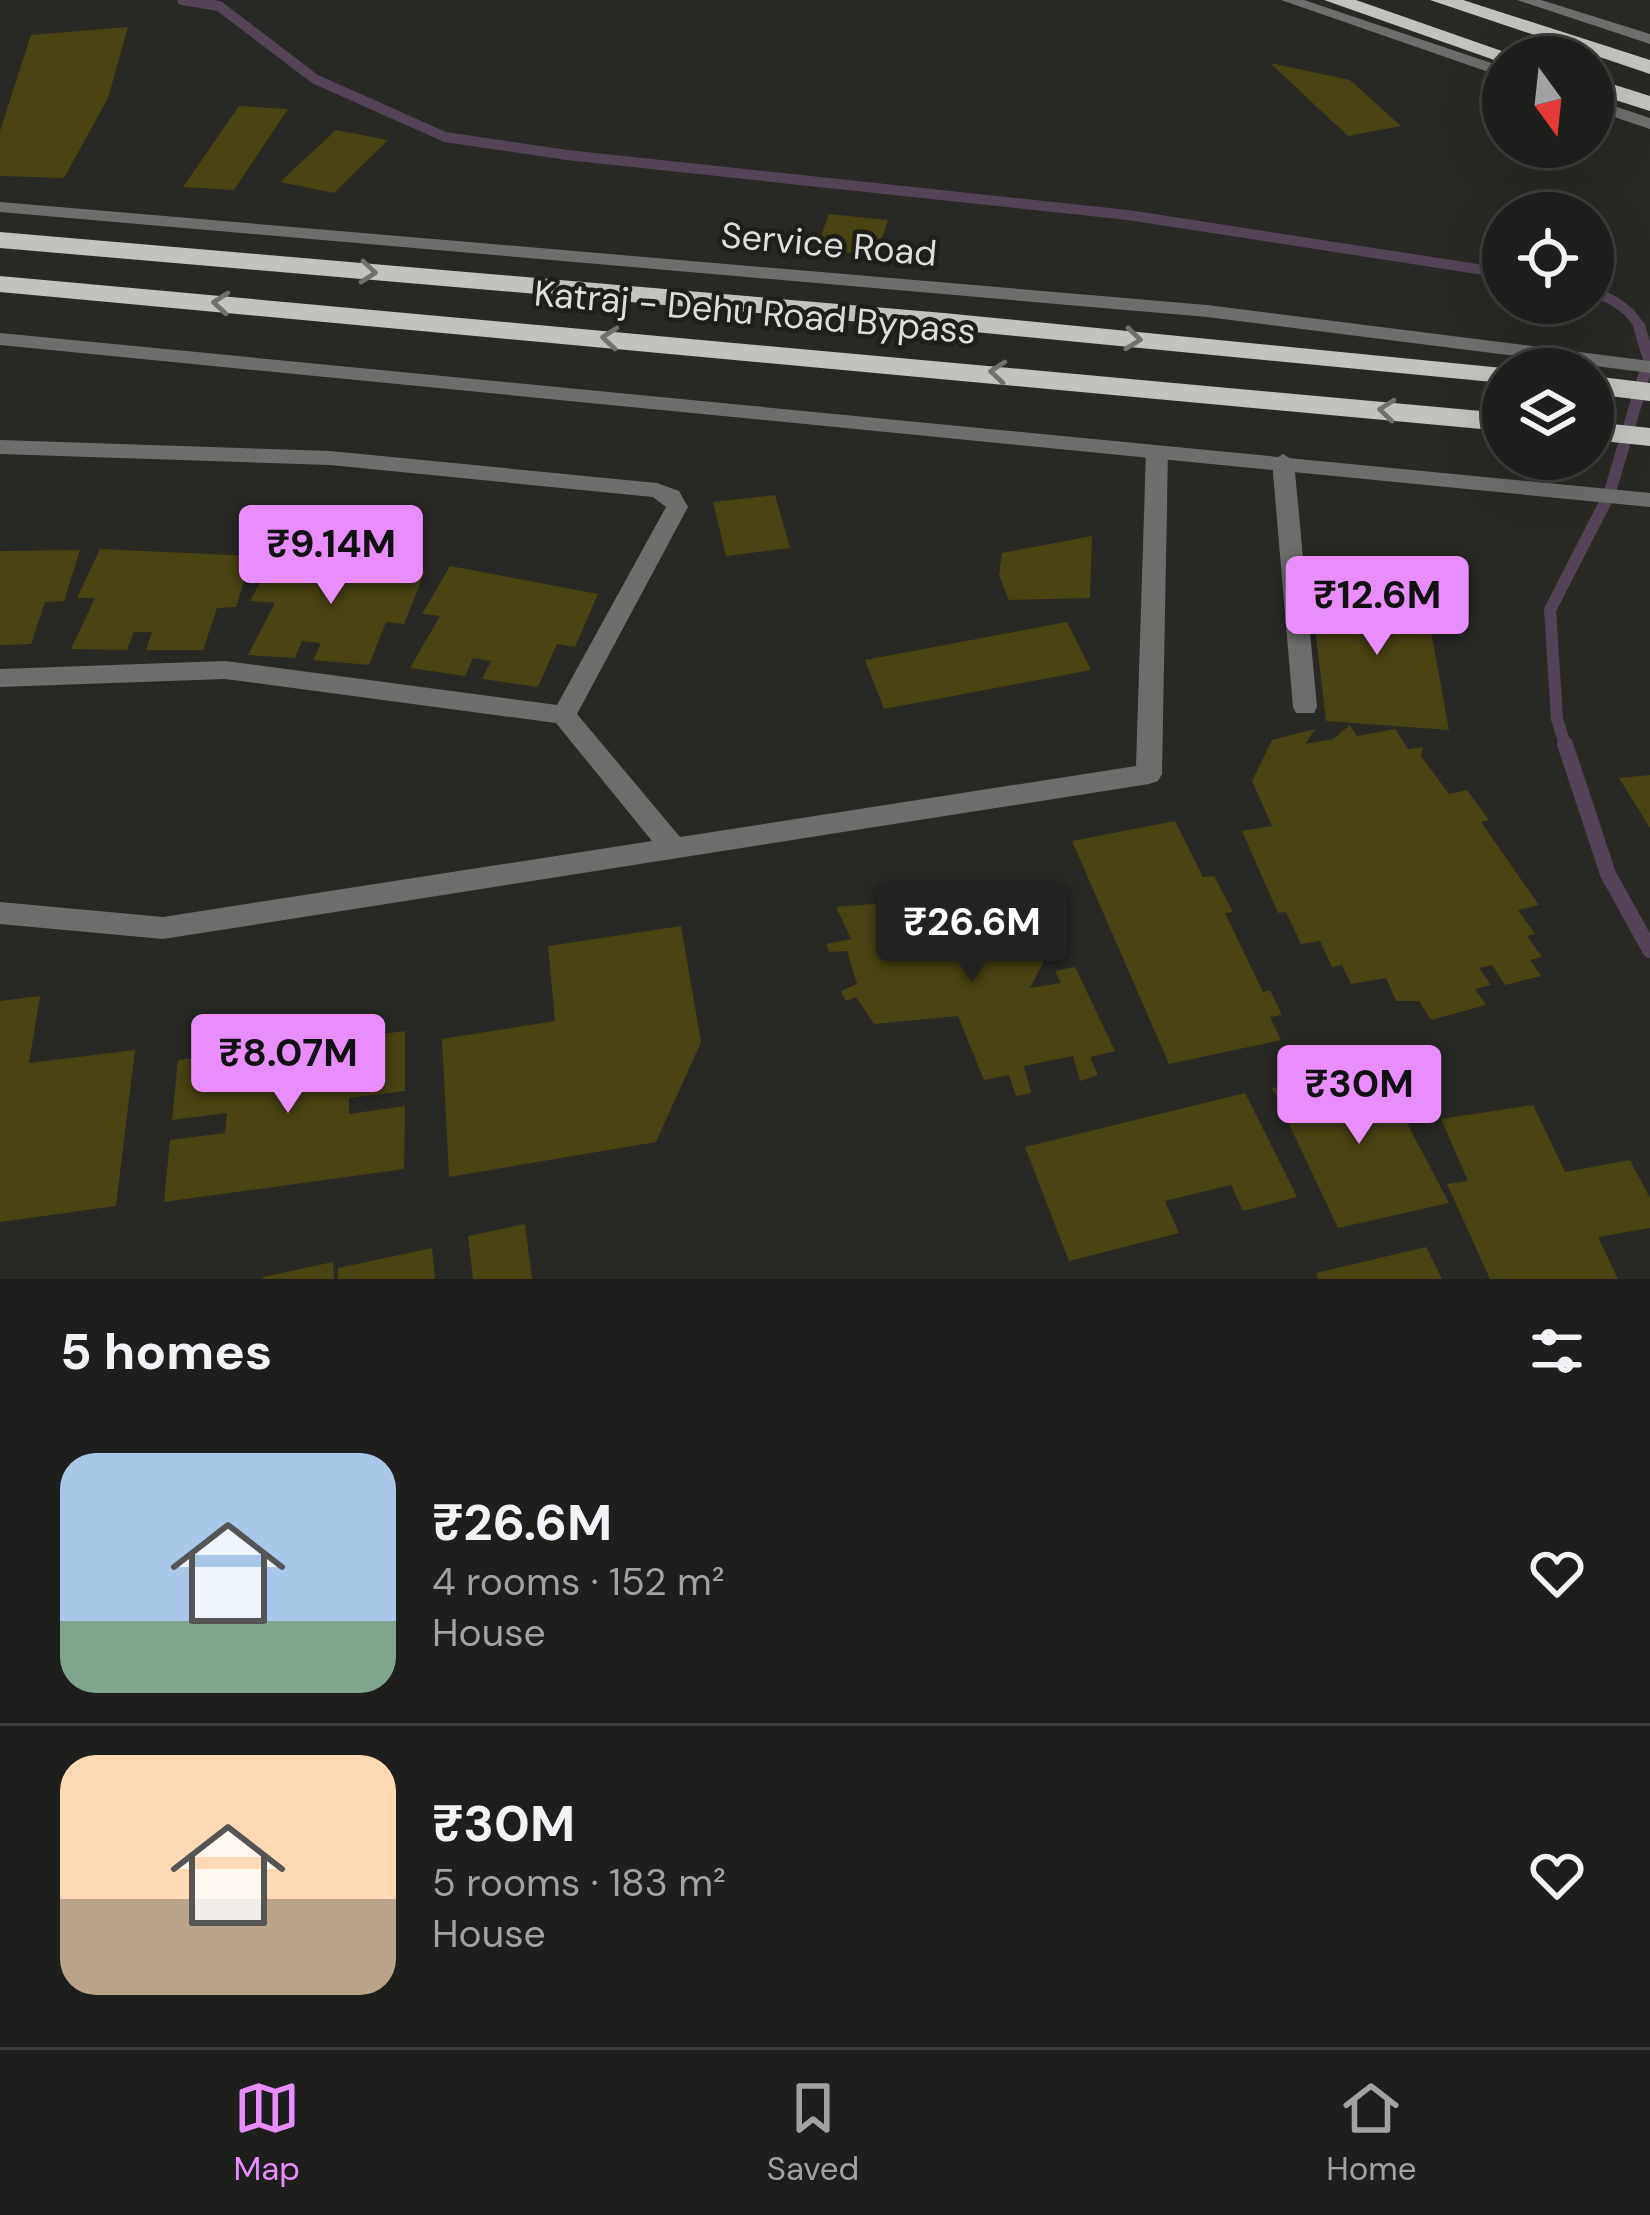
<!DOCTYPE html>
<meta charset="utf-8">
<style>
:root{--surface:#1e1e1c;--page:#2b2b29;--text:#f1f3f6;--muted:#a1a2a3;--line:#3c3c3b;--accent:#e98dfe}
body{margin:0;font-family:"DM Sans",sans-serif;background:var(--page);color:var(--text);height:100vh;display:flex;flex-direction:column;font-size:45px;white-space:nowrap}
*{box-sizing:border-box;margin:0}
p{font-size:39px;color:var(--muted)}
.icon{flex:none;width:66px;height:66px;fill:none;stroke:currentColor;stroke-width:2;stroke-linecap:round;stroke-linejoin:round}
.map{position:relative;height:1279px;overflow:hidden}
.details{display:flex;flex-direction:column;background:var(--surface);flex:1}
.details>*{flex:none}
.needle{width:78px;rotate:165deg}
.tools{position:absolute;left:1482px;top:36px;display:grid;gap:24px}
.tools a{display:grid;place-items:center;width:132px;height:132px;border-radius:50%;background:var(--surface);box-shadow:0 12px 48px #0002,0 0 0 3px var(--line);font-size:60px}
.price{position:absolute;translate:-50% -102px;padding:0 27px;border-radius:12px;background:var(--accent);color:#111;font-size:39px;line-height:78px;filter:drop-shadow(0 3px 6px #0008)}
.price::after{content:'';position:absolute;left:50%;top:72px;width:36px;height:27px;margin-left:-18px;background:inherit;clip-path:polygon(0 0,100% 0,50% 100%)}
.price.active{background:#222;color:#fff}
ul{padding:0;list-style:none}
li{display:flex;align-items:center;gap:36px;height:300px;padding:0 60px}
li+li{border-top:3px solid var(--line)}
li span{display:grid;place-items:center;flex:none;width:336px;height:240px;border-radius:36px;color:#555}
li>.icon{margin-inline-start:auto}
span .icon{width:144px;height:144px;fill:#fffc;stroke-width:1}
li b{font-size:51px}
h2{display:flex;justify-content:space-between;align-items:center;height:144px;padding:0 60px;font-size:51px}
.menu{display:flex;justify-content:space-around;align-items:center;height:168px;border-top:3px solid var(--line);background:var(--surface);font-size:33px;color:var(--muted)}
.menu a{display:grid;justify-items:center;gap:6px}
.menu .active{color:var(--accent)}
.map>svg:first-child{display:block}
</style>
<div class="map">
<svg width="1650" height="1279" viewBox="0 0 1650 1279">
<rect width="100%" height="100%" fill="#282825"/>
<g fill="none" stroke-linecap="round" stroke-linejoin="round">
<!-- stream-far2 -->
<path stroke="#554458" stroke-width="10" d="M182 0 219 6 315 79 445 137 567 155 1128 215 1503 273
M1593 292C1610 297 1634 311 1640 329"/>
<!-- stream-far1 -->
<path stroke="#554458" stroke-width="12" d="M1566 747 1557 719 1550 610 1609 495 1649 359 1639 326"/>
<!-- stream -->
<path stroke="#554458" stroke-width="16" d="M1565 744 1608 874 1650 950"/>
</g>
<!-- building -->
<path fill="#494311" d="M128 27 108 98 64 178 0 176V131L31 35Z
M1270 63 1350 80 1401 126 1348 136Z
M239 106 288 109 234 190 183 187Z
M336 130 388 140 334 193 280 182Z
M829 214 888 220 876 256 816 249Z
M775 495 790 548 726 556 713 502Z
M1092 536 1090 598 1009 600 999 575 1002 553Z
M100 549 252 556 236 607 217 608 203 650H146L152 632H134L127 650 71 649 95 598H77Z
M80 550 64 601 45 602 31 644 0 645V551Z
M276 553 425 571 404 624 386 622 369 665 313 660 321 643 302 641 295 658 248 655 275 603 250 601Z
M450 566 598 594 575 647 557 644 538 687 482 679 491 661 473 658 465 676 410 668 440 616 422 614Z
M1310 585 1424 593 1449 730 1326 721Z
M1067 622 1091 670 884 709 865 660Z
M1350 725 1357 736 1395 729 1408 749 1423 747 1421 756 1449 794 1467 790 1489 820 1481 822 1539 905 1518 910 1535 934 1527 936 1542 957 1530 960 1541 976 1505 985 1492 965 1479 968 1491 985 1475 989 1486 1005 1431 1020 1419 1001H1396L1386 978 1351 984 1342 965 1332 967 1320 941 1301 944 1286 912 1278 913 1242 831 1272 826 1252 781 1272 740 1315 729 1305 744 1333 739Z
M1650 775V828L1619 778Z
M1175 821 1203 877 1214 876 1233 912 1225 913 1263 992 1270 990 1282 1015 1270 1017 1281 1040 1169 1064 1072 841Z
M962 893 990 906 984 915 1031 937 1038 925 1058 934 1030 988 1061 983 1055 971 1075 967 1115 1051 1090 1057 1098 1075 1080 1081 1073 1056 1024 1066 1031 1093 1016 1096 1009 1075 984 1080 958 1016 874 1024 856 997 846 1001 841 991 857 984 847 951 829 952 826 944 851 939 836 907 923 900 934 943Z
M681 926 701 1042 656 1142 449 1177 442 1039 555 1021 548 946Z
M40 996 29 1063 135 1050 116 1206 0 1222V1001Z
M405 1031V1091L349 1098V1114L405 1106 404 1169 164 1202 170 1140 225 1133 227 1113 172 1120 178 1060Z
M1377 1066 1449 1203 1338 1228 1272 1088Z
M1245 1093 1297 1197 1243 1211 1231 1185 1165 1201 1179 1233 1069 1261 1025 1147Z
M1533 1105 1565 1172 1630 1160 1650 1198V1228L1598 1237 1618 1279H1490L1447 1184 1468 1181 1441 1119Z
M525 1224 532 1279H473L468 1236Z
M1426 1247 1442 1279H1318L1316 1273Z
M432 1248 435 1279H338V1268Z
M333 1262 334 1279H263V1277Z"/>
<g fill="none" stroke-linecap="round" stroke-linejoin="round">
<!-- minor -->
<path fill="#6d6d6c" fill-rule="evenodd" d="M0 440 330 451 657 483 679 491 688 507 577 714 680 837 1136 766 1146 451 1149 446H1165L1168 451 1162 774 1158 781 1149 784 163 939 0 924V902L163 917 652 841 556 723 225 679 0 687V669L225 661 557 705 666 507 653 497 330 465 0 454Z
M1283 454 1294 461 1317 707 1314 713H1296L1293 707 1272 461Z"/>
<!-- tertiary -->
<path fill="#6d6d6c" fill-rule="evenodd" d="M1281 0H1304L1503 67V77Z
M1517 0H1541L1650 34V44Z
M1593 99 1650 118V129L1593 110Z
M0 202 1207 305 1650 361V373L1207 317 0 212Z
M0 333 1650 493V507L0 345Z"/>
<!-- trunk -->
<path fill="#c2c2be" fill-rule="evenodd" d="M1324 0H1356L1519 57H1503L1500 62Z
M1430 0H1463L1650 60V74Z
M1593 78 1650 96V111L1593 93Z
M0 232 944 313 1513 369H1503V383L944 329 0 248Z
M0 276 1503 413V431L0 292Z
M1593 376 1650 383V401L1593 394Z
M1593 422 1650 428V446L1593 440Z"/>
</g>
<!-- one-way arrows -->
<defs><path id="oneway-chevron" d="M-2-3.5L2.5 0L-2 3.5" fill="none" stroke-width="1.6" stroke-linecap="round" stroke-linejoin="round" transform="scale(3)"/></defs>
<g stroke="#70706c">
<use href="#oneway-chevron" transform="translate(368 272) rotate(5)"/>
<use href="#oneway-chevron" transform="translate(221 303) rotate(-175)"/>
<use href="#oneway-chevron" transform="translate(610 338) rotate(-175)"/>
<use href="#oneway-chevron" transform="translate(1133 339) rotate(6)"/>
<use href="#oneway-chevron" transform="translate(998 372) rotate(-175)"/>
<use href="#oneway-chevron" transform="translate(1387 410) rotate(-174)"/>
</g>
<g text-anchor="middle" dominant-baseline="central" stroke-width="9" stroke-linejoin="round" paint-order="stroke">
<!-- street labels -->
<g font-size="36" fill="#dddddb" stroke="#1e1e1b">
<text transform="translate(829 244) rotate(5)">Service Road</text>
<text transform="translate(755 312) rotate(5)">Katraj - Dehu Road Bypass</text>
</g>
</g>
</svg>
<div class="tools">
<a><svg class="needle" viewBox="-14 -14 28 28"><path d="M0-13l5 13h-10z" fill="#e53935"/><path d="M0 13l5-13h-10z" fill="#a1a2a3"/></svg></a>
<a><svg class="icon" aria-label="locate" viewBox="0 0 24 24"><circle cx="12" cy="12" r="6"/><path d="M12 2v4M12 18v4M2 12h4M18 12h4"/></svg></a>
<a><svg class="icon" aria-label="layers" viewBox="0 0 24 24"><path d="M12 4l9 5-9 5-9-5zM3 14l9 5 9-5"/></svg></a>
</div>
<b class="price" style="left:331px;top:607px">₹9.14M</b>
<b class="price" style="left:1377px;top:658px">₹12.6M</b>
<b class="price active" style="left:972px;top:985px">₹26.6M</b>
<b class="price" style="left:288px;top:1116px">₹8.07M</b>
<b class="price" style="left:1359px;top:1147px">₹30M</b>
</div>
<section class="details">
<h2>5 homes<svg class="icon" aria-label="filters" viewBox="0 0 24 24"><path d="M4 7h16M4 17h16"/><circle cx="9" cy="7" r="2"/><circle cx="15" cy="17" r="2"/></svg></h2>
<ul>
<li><span style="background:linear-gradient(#a9c7e8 70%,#7fa58c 0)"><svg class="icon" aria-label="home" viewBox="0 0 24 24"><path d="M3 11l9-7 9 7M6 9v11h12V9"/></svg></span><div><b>₹26.6M</b><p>4 rooms · 152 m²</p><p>House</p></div><svg class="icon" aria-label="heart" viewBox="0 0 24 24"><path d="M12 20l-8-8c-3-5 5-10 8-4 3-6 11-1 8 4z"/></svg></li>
<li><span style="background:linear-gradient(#ffd9b3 60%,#b9a48a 0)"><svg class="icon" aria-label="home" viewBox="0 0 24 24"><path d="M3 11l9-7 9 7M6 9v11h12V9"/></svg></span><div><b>₹30M</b><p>5 rooms · 183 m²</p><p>House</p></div><svg class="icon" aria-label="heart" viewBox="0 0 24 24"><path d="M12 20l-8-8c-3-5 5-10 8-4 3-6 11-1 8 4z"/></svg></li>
</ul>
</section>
<nav class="menu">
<a class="active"><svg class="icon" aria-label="map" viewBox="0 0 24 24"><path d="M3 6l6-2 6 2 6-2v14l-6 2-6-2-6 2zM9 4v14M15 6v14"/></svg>Map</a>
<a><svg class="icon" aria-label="saved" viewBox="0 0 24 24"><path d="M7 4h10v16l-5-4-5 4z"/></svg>Saved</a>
<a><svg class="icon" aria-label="home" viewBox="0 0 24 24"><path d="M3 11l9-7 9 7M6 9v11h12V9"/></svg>Home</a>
</nav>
